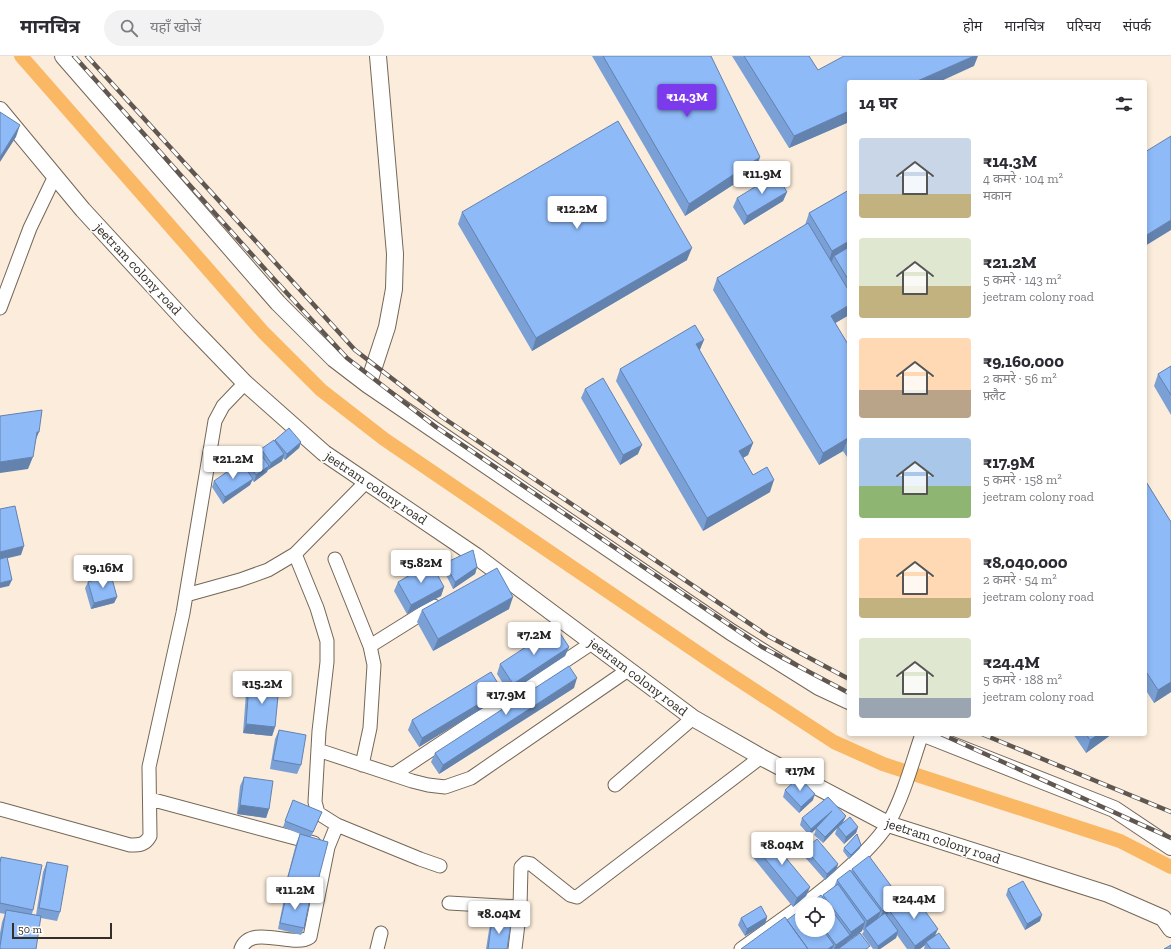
<!DOCTYPE html>
<html lang="hi">
<meta charset="utf-8">
<style>
:root{--surface:#fff;--page:#f2f2f3;--text:#2b2b33;--muted:#7c7c81;--line:#e1e1e2;--accent:#7c3aed}
body{margin:0;font-family:"Zilla Slab","Noto Sans Devanagari",serif;background:var(--page);color:var(--text);height:100vh;display:flex;flex-direction:column;font-size:15px;white-space:nowrap}
*{box-sizing:border-box;margin:0}
p{font-size:13px;color:var(--muted)}
.icon{flex:none;width:22px;height:22px;fill:none;stroke:currentColor;stroke-width:2;stroke-linecap:round;stroke-linejoin:round}
.map{position:relative;flex:1;overflow:hidden}
.panel{position:absolute;left:847px;top:24px;width:300px;height:656px;display:flex;flex-direction:column;background:var(--surface);border-radius:4px;box-shadow:0 2px 6px #0003}
.panel>*{flex:none}
.fabs{position:absolute;left:795px;top:841px;display:grid;gap:8px}
.fabs a{display:grid;place-items:center;width:40px;height:40px;border-radius:50%;background:var(--surface);box-shadow:0 2px 6px #0003;font-size:20px}
.scale{position:absolute;left:12px;bottom:10px;width:100px;box-sizing:border-box;padding-left:4px;border:2px solid #342e28;border-top:0;font-size:11px;line-height:14px;white-space:nowrap;color:#342e28;-webkit-text-stroke:3px #fff;paint-order:stroke}
.price{position:absolute;translate:-50% -34px;padding:0 9px;border-radius:4px;background:#fff;color:#222;font-size:13px;line-height:26px;filter:drop-shadow(0 1px 2px #0008)}
.price::after{content:'';position:absolute;left:50%;top:24px;width:12px;height:9px;margin-left:-6px;background:inherit;clip-path:polygon(0 0,100% 0,50% 100%)}
.price.active{background:var(--accent);color:#fff}
ul{padding:0;list-style:none}
li{display:flex;align-items:center;gap:12px;height:100px;padding:0 12px}
li span{display:grid;place-items:center;flex:none;width:112px;height:80px;border-radius:4px;color:#555}
li>.icon{margin-inline-start:auto}
span .icon{width:48px;height:48px;fill:#fffc;stroke-width:1}
li b{font-size:17px}
h2{display:flex;justify-content:space-between;align-items:center;height:48px;padding:0 12px;font-size:17px}
header{display:flex;align-items:center;gap:24px;box-sizing:border-box;height:56px;padding:0 20px;background:var(--surface);border-bottom:1px solid var(--line)}
header strong{font-size:19px}
nav{display:flex;gap:22px;margin-inline-start:auto;font-size:14px}
.search{width:280px;height:36px;background:var(--page);display:flex;align-items:center;gap:10px;box-sizing:border-box;padding:0 14px;border-radius:22px;color:var(--muted);font-size:15px}
.map>svg:first-child{display:block}
</style>
<header>
<strong>मानचित्र</strong>
<div class="search"><svg class="icon" aria-label="search" viewBox="0 0 24 24"><circle cx="10" cy="10" r="6"/><path d="M15 15l6 6"/></svg>यहाँ खोजें</div>
<nav><a>होम</a><a>मानचित्र</a><a>परिचय</a><a>संपर्क</a></nav>
</header>
<div class="map">
<svg width="1171" height="893" viewBox="0 0 1171 893">
<rect width="100%" height="100%" fill="#fbecdb"/>
<g fill="none" stroke-linecap="round" stroke-linejoin="round">
<!-- canal -->
<path stroke="#fab764" stroke-width="14" d="M21 0 263 276 321 334 384 383 716 609 834 686 883 708 1120 785 1171 811"/>
<!-- minor casing -->
<g stroke="#746758" stroke-width="15">
<path id="minor" d="M0 252 30 172 55 120
M335 503 370 590 374 609 370 672 362 709
M186 539 240 524 268 514 295 498 366 426
M370 590 434 550
M318 694 412 725 428 729 445 731 471 722 628 614
M393 719 592 587
M615 729 693 662
M150 743 314 787
M0 753 130 789C140 789 145 789 150 780L149 711 183 557 215 365 223 350 245 327
M337 769 420 803 440 810
M449 847 520 851
M804 848C828 831 875 791 889 766 904 739 912 707 922 678
M241 893C251 867 294 893 310 881L328 791 337 769 318 757 315 746 319 675 327 606V585L317 552 295 498
M377 893 381 877
M515 893 520 851 521 811 525 807 531 808 570 839 577 841 761 701
M741 893 802 849"/>
</g>
<!-- tertiary casing -->
<g stroke="#746758" stroke-width="18">
<path id="tertiary" d="M63 0 278 247 334 303 368 329 731 576 819 631 849 645
M0 54 83 154 190 270 245 327 324 397 476 500 693 662 761 701 888 768 1108 838 1163 862 1171 873
M368 329 387 271 394 233 395 198 378 0
M924 678 1114 753 1171 791"/>
</g>
<!-- minor -->
<use href="#minor" stroke="#fff" stroke-width="13"/>
<!-- tertiary -->
<use href="#tertiary" stroke="#fff" stroke-width="16"/>
<!-- rail casing -->
<g stroke="#605850" stroke-width="4.5">
<path id="rail" d="M74 0 272 221 347 302 436 371 762 591 849 637
M87 0 355 294 442 361 768 580 849 623
M941 678 1171 782
M982 678 1171 756"/>
</g>
<!-- rail -->
<use href="#rail" stroke="#fff" stroke-width="3" stroke-dasharray="9" stroke-linecap="butt"/>
</g>
<!-- wall -->
<path fill="#7aa0d5" d="M592 0H711L756 114 685 160Z
M732 0H809L818 14 974 10 849 26V66L789 92Z
M849 134V259L835 267 849 290V404L843 395 819 409 713 234 717 222 805 169 809 157Z
M787 136 783 145 744 169 733 151 737 142Z
M462 156 687 204 532 295 458 168Z
M700 295 753 387 748 399 743 402 753 419 770 436 703 475 616 325 620 313Z
M1171 310V359L1154 330 1158 318Z
M585 333 638 398 620 409 581 342Z
M275 384 301 386 299 392 285 404 283 402 282 405 268 414V413L267 416 254 426 252 424 250 429 223 448 212 431 214 425 243 409 245 404 260 397 261 393 275 385Z
M1145 424 1171 466V636L1154 647 1145 633Z
M445 507 477 511 475 518 453 533 443 513Z
M88 526 117 541 114 547 91 553 85 532Z
M398 526 444 531 441 540 407 558 394 535Z
M509 553 433 595 417 566 422 554Z
M569 591 565 600 509 637 497 618 500 608Z
M249 628 275 671 272 680 243 677 246 637Z
M574 632 439 718 431 706 435 697Z
M502 634 498 643 419 691 408 674 412 664Z
M279 674 301 709 297 718 270 713 275 683Z
M1073 678H1112L1086 697Z
M244 721 269 753 266 762 237 758 240 730Z
M785 734 813 744 799 757 783 741Z
M293 744 319 763 311 781 315 836 311 845H310L304 872 301 879 278 873 284 843 286 839 283 838 296 788 300 778 283 771Z
M846 760 843 766 841 769 858 771 856 777 844 788 835 778 837 772 823 787 814 779 816 773 809 779 800 769 802 762Z
M754 789 810 831 806 840 793 851 751 799Z
M844 792H860L849 803 843 795Z
M805 793 838 808 836 814 825 824 803 799Z
M1 801 33 854 32 858 36 859 43 816 47 806 60 856 57 865 41 862 0 893V877L2 866 5 858 0 857V804Z
M852 813 898 847 950 893H924L925 889 920 893H907L897 879 896 882 880 893H873L862 878 864 875 862 873V875L847 886 869 893H741L787 864 802 874H828V848H809L822 841 823 839 834 831 837 824 851 815Z
M1008 833 1040 865 1025 874 1006 839Z
M767 861 765 868 745 880 738 869 741 862Z
M492 864 507 893H486L489 874Z"/>
<!-- shaded-wall -->
<path fill="#6382ae" d="M974 0H978L974 10 939 26H915Z
M849 55V66L789 92 794 80Z
M20 69 16 81 0 106V101Z
M760 101 756 114 685 160 689 148Z
M787 136 783 145 744 169 747 160Z
M1171 164V174L1145 190V180Z
M849 185V195L834 200 832 205 828 208 832 195Z
M692 192 687 204 532 295 536 282Z
M849 249V259L827 272 831 260Z
M704 284 699 296 696 288Z
M37 376H39L34 388Z
M848 382 843 395 819 409 823 397Z
M301 386 299 392 285 404 287 398Z
M753 387 748 399 734 407 739 395Z
M642 389 638 398 620 409 623 399Z
M284 398 282 405 268 414 271 407Z
M33 401 28 413 0 417V406Z
M269 410 267 416 254 426 256 419Z
M253 423 250 429 223 448 225 441Z
M774 424 770 436 703 475 707 462Z
M24 490 21 499 0 504V496Z
M477 511 475 518 453 533 455 526Z
M12 524 9 530 0 532V527Z
M444 531 441 540 407 558 411 549Z
M117 541 114 547 91 553 94 547Z
M513 541 509 553 433 595 438 583Z
M569 591 565 600 509 637 513 628Z
M577 622 574 632 439 718 443 709Z
M1171 626V636L1154 647 1158 634Z
M502 634 498 643 419 691 422 682Z
M246 668 275 671 272 680 243 677Z
M1099 678H1112L1086 697 1090 684Z
M815 738 813 744 799 757 801 751Z
M240 749 269 753 266 762 237 758Z
M832 755 830 761 809 779 811 773Z
M846 760 843 766 823 787 825 781Z
M858 771 856 777 844 788 846 781Z
M861 789 860 792 849 803 851 799Z
M838 808 836 814 825 824 827 818Z
M810 831 806 840 793 851 797 842Z
M900 842 896 852 889 854 887 859 879 864 883 855Z
M881 855 877 865 865 872 867 865Z
M1042 859 1040 865 1025 874 1027 868Z
M767 861 765 868 745 880 747 873Z
M865 866 862 875 848 885 846 888 840 893H834L836 889 850 879 851 876Z
M938 873 934 882 926 886 925 889 920 893H914L915 890Z
M898 875 896 882 880 893H877L878 890Z
M834 889 832 893H828Z"/>
<!-- building -->
<path fill="#8ebaf8" stroke="#6382ae" d="M603 0H711L760 101 689 148Z
M744 0H809L818 14 844 0H974L915 26H849V55L794 80Z
M0 56 20 69 0 101Z
M618 65 692 192 536 282 462 156Z
M1171 80V164L1145 180V96Z
M776 118 787 136 747 160 737 142Z
M849 134V185L832 195 809 157Z
M808 167 849 235V249L831 260 849 290V385L848 382 823 397 717 222Z
M849 191V225L834 200Z
M695 269 704 284 696 288 753 387 739 395 753 419 767 411 774 424 707 462 620 313Z
M1171 310V339L1158 318Z
M603 322 642 389 623 399 585 333Z
M42 354 39 376H37L33 401 0 406V360Z
M289 372 301 386 287 398 275 384Z
M274 384 284 398 271 407 261 393Z
M258 394 269 410 256 419 245 404Z
M241 406 253 423 225 441 214 425Z
M1145 424 1171 466V626L1158 634 1145 614Z
M15 450 24 490 0 496V453Z
M473 494 477 511 455 526 445 507Z
M7 501 12 524 0 527V503Z
M431 507 444 531 411 549 398 526Z
M497 512 513 541 438 583 422 554Z
M111 519 117 541 94 547 88 526Z
M556 571 569 591 513 628 500 608Z
M569 610 577 622 443 709 435 697Z
M491 616 502 634 422 682 412 664Z
M249 628 279 630 275 671 246 668Z
M279 674 306 679 301 709 273 704Z
M1086 678H1099L1090 684Z
M244 721 273 725 269 753 240 749Z
M799 721 815 738 801 751 785 734Z
M828 741 846 760 825 781 816 772 832 755 811 773 802 762Z
M293 744 322 756 313 776 285 765Z
M850 761 858 771 846 781 838 771Z
M300 778 328 786 315 836 286 828Z
M857 778 861 789 851 799 844 792Z
M767 779 810 831 797 842 754 789Z
M817 783 838 808 827 818 805 793Z
M869 800 900 842 883 855 852 813Z
M1 801 42 809 33 854 0 847V807Z
M47 806 68 810 60 856 39 852Z
M850 814 881 855 867 865 837 824Z
M1023 825 1042 859 1027 868 1008 833Z
M838 828 865 866 851 876 823 839Z
M287 837 310 843 304 872 280 867Z
M912 837 938 873 915 890 889 854Z
M821 839 827 848H809Z
M828 849 850 879 836 889 825 874H828Z
M761 850 767 861 747 873 741 862Z
M802 853V874H823L834 889 828 893H808L787 864Z
M6 854 41 860 36 893H0V890Z
M885 857 898 875 878 890 865 872Z
M785 861 808 893H741Z
M492 864 511 867 507 893H488Z
M860 877 870 890 866 893H838Z
M939 877 950 893H931L926 886Z
M1171 889V893H1164Z"/>
<g text-anchor="middle" dominant-baseline="central" stroke-width="3" stroke-linejoin="round" paint-order="stroke">
<!-- street labels -->
<g font-size="14" fill="#342e28" stroke="#fff">
<text transform="translate(138 213) rotate(47)">jeetram colony road</text>
<text transform="translate(376 432) rotate(34)">jeetram colony road</text>
<text transform="translate(638 621) rotate(37)">jeetram colony road</text>
<text transform="translate(943 785) rotate(18)">jeetram colony road</text>
</g>
</g>
</svg>
<div class="fabs">
<a><svg class="icon" aria-label="locate" viewBox="0 0 24 24"><circle cx="12" cy="12" r="6"/><path d="M12 2v4M12 18v4M2 12h4M18 12h4"/></svg></a>
</div>
<div class="scale">50 m</div>
<b class="price active" style="left:687px;top:62px">₹14.3M</b>
<b class="price" style="left:762px;top:139px">₹11.9M</b>
<b class="price" style="left:577px;top:174px">₹12.2M</b>
<b class="price" style="left:233px;top:424px">₹21.2M</b>
<b class="price" style="left:421px;top:528px">₹5.82M</b>
<b class="price" style="left:103px;top:533px">₹9.16M</b>
<b class="price" style="left:534px;top:600px">₹7.2M</b>
<b class="price" style="left:262px;top:649px">₹15.2M</b>
<b class="price" style="left:506px;top:660px">₹17.9M</b>
<b class="price" style="left:800px;top:736px">₹17M</b>
<b class="price" style="left:782px;top:810px">₹8.04M</b>
<b class="price" style="left:295px;top:855px">₹11.2M</b>
<b class="price" style="left:914px;top:864px">₹24.4M</b>
<b class="price" style="left:499px;top:879px">₹8.04M</b>
<section class="panel">
<h2>14 घर<svg class="icon" aria-label="filters" viewBox="0 0 24 24"><path d="M4 7h16M4 17h16"/><circle cx="9" cy="7" r="2"/><circle cx="15" cy="17" r="2"/></svg></h2>
<ul>
<li><span style="background:linear-gradient(#c9d6e8 70%,#c2b280 0)"><svg class="icon" aria-label="home" viewBox="0 0 24 24"><path d="M3 11l9-7 9 7M6 9v11h12V9"/></svg></span><div><b>₹14.3M</b><p>4 कमरे · 104 m²</p><p>मकान</p></div></li>
<li><span style="background:linear-gradient(#dfe7d0 60%,#c2b280 0)"><svg class="icon" aria-label="home" viewBox="0 0 24 24"><path d="M3 11l9-7 9 7M6 9v11h12V9"/></svg></span><div><b>₹21.2M</b><p>5 कमरे · 143 m²</p><p>jeetram colony road</p></div></li>
<li><span style="background:linear-gradient(#ffd9b3 65%,#b9a48a 0)"><svg class="icon" aria-label="home" viewBox="0 0 24 24"><path d="M3 11l9-7 9 7M6 9v11h12V9"/></svg></span><div><b>₹9,160,000</b><p>2 कमरे · 56 m²</p><p>फ़्लैट</p></div></li>
<li><span style="background:linear-gradient(#a9c7e8 60%,#8fb573 0)"><svg class="icon" aria-label="home" viewBox="0 0 24 24"><path d="M3 11l9-7 9 7M6 9v11h12V9"/></svg></span><div><b>₹17.9M</b><p>5 कमरे · 158 m²</p><p>jeetram colony road</p></div></li>
<li><span style="background:linear-gradient(#ffd9b3 75%,#c2b280 0)"><svg class="icon" aria-label="home" viewBox="0 0 24 24"><path d="M3 11l9-7 9 7M6 9v11h12V9"/></svg></span><div><b>₹8,040,000</b><p>2 कमरे · 54 m²</p><p>jeetram colony road</p></div></li>
<li><span style="background:linear-gradient(#dfe7d0 75%,#9aa5b1 0)"><svg class="icon" aria-label="home" viewBox="0 0 24 24"><path d="M3 11l9-7 9 7M6 9v11h12V9"/></svg></span><div><b>₹24.4M</b><p>5 कमरे · 188 m²</p><p>jeetram colony road</p></div></li>
</ul>
</section>
</div>
